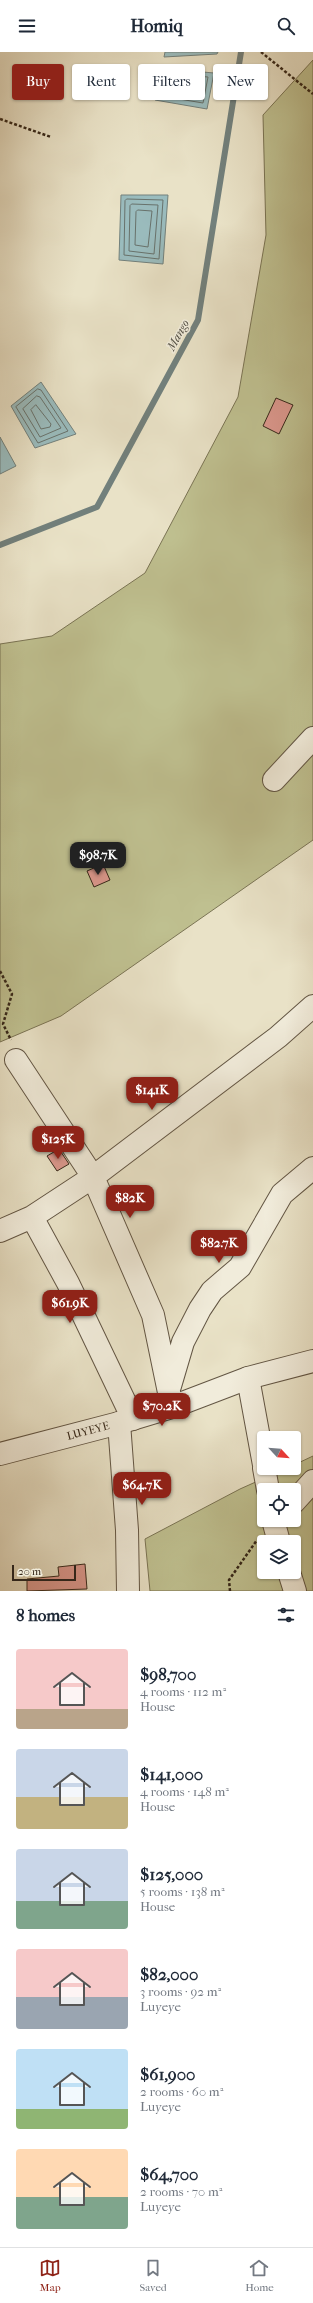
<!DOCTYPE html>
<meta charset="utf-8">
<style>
:root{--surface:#fff;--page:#f6f6f7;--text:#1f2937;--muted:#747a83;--line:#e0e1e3;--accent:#8f2418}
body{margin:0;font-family:"IM FELL French Canon",serif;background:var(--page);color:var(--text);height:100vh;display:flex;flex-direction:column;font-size:15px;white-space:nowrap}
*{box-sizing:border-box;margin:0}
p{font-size:13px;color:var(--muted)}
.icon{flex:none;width:22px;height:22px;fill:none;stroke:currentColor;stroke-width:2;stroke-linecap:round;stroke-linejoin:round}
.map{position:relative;height:1539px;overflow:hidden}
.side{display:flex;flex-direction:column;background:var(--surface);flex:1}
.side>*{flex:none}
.banner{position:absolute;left:12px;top:12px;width:289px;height:36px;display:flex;gap:8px}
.needle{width:26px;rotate:116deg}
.buttons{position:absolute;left:257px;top:1379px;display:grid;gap:8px}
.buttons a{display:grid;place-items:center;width:44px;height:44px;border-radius:4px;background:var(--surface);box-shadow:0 1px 3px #0004;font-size:20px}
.scale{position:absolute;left:12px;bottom:10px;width:64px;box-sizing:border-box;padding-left:4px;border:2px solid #362719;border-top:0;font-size:11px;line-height:14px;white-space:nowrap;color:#362719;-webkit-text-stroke:3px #f1ecdb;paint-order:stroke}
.price{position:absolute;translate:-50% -34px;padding:0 9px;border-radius:8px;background:var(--accent);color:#fff;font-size:13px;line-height:26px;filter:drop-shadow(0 1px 2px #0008)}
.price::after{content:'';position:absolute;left:50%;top:24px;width:12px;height:9px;margin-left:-6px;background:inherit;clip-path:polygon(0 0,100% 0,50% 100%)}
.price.on{background:#222;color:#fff}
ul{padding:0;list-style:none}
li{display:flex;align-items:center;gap:12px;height:100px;padding:0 16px}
li span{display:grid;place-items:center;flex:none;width:112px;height:80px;border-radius:4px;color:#555}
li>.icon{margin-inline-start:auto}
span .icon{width:48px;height:48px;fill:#fffc;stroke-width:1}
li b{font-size:17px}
h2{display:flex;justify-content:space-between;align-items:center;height:48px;padding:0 16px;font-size:17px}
.chip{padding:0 14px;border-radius:4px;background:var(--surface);box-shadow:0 1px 3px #0004;font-size:14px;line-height:36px}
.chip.on{background:var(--accent);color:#fff}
header{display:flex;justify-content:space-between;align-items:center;height:52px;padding:0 16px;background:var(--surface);font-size:18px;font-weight:800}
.tabs{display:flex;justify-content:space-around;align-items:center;height:56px;border-top:1px solid var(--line);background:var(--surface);font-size:11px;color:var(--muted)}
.tabs a{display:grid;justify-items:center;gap:2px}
.tabs .on{color:var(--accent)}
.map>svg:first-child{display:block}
</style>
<header><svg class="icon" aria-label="menu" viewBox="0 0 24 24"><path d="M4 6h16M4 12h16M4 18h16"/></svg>Homiq<svg class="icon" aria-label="search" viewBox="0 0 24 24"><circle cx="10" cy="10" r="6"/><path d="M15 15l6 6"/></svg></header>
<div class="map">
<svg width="313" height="1539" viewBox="0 0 313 1539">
<rect width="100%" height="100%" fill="#e9e2c7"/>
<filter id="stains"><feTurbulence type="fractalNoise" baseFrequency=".005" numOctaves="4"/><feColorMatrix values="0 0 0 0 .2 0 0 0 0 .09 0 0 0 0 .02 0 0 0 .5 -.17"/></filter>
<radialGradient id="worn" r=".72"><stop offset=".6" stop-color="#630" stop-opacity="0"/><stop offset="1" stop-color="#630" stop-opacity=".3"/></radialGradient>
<!-- green -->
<path fill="#bfc090" stroke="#7a7454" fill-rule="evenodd" d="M313 8V788L61 964 0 990V592L52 584 145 521 238 345 266 183 263 63Z
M313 1404V1539H150L145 1487 240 1437 287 1416H294V1413ZM264 1438H294V1468H264ZM264 1490H294V1520H264Z"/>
<!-- water -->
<path fill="#9abcbe" stroke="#72807c" d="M165 0H218L217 2 164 5Z
M159 16 214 21 207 57 155 48Z
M121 143H168L163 212 119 208Z
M41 330 76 382 35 396 11 354Z
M0 385 16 414 0 422Z"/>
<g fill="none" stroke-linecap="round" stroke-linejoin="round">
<!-- shore -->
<path stroke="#68726c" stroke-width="1" d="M164 21 208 25 203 51 161 44Z
M169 26 201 30 200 45 166 40 167 28Z
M127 147 163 148 159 207 124 203 125 149Z
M132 152 158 153 154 202 129 199 130 154Z
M138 158 152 159 148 195 135 193 136 160Z
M38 337 41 338 68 379 38 391 16 355Z
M37 344 40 345 61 376 40 385 23 357Z
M36 353 51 372 50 375 41 377 31 358Z"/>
<!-- stream -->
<path stroke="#72807c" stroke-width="6" d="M0 493 97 455 198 268 241 0"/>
</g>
<!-- building -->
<path fill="#dc988e" stroke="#362719" d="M276 346 293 353 279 382 263 374Z
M103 812 110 828 94 835 87 819Z
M59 1097 69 1112 57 1119 47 1104Z
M85 1512 87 1537 27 1539V1527L59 1524 58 1515Z"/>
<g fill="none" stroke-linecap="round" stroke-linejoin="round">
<!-- minor casing -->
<g stroke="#635644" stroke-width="24">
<path id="minor" d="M274 728 313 686
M16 1008 93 1125 153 1263 172 1355
M32 1165 68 1231 133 1367
M0 1179 32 1165 93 1125 278 985 313 954
M248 1326 264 1413
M170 1334 183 1290 200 1257 212 1239 240 1215 282 1142 313 1116
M119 1371 127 1478 128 1539
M264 1416 268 1438
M294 1450 313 1429
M273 1468 279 1490
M289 1520 295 1539"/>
</g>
<!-- tertiary casing -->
<g stroke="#635644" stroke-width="24">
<path id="tertiary" d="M0 1402 119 1371 172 1355 248 1326 313 1309"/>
</g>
<!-- path -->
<path stroke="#362719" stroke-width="2.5" stroke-dasharray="3 2" stroke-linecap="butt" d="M261 0 313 42
M0 67 51 85
M0 919 12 942 3 972 11 988
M230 1539 229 1528 257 1488"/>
<!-- minor -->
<use href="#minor" stroke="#f1ecdb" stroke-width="22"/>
<!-- tertiary -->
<use href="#tertiary" stroke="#f1ecdb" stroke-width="22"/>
</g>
<g text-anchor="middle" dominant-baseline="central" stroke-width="3" stroke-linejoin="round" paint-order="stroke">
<!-- street labels -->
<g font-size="11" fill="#362719" stroke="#f1ecdb">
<text transform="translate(88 1379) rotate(-15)">LUYEYE</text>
</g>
<!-- water labels -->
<g font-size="12" font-style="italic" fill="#4f4c42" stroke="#f1ecdb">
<text transform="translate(178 283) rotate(-61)">Mango</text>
</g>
</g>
<rect width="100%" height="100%" filter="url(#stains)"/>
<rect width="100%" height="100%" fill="url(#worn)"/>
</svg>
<div class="buttons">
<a><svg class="needle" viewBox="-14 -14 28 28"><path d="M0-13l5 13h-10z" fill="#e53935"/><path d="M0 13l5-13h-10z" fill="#747a83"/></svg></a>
<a><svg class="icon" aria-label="locate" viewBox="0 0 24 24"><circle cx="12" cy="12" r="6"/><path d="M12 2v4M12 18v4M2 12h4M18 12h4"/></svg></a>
<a><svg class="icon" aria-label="layers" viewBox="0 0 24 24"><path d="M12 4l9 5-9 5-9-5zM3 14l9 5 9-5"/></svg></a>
</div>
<div class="scale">20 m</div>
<b class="price on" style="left:98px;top:824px">$98.7K</b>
<b class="price" style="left:152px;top:1059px">$141K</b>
<b class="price" style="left:58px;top:1108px">$125K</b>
<b class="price" style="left:130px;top:1167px">$82K</b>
<b class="price" style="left:219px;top:1212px">$82.7K</b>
<b class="price" style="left:70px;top:1272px">$61.9K</b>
<b class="price" style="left:162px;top:1375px">$70.2K</b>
<b class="price" style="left:142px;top:1454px">$64.7K</b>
<div class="banner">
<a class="chip on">Buy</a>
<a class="chip">Rent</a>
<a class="chip">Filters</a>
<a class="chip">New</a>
</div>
</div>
<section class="side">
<h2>8 homes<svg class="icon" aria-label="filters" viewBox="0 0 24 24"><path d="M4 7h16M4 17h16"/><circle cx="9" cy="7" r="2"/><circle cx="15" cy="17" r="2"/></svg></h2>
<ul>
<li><span style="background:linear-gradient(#f6c9c9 75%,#b9a48a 0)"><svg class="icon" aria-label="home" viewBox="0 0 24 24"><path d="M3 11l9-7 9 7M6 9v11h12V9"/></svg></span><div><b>$98,700</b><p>4 rooms · 112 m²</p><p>House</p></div></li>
<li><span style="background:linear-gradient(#c9d6e8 60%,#c2b280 0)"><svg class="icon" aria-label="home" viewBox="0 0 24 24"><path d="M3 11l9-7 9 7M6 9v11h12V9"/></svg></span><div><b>$141,000</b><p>4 rooms · 148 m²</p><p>House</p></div></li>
<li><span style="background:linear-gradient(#c9d6e8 65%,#7fa58c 0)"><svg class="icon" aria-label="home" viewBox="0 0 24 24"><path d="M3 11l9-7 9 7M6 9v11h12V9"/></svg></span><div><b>$125,000</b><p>5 rooms · 138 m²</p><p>House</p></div></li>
<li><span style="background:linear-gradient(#f6c9c9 60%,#9aa5b1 0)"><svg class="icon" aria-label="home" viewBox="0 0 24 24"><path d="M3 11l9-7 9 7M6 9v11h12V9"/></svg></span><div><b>$82,000</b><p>3 rooms · 92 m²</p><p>Luyeye</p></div></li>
<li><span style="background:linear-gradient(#bfe0f5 75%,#8fb573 0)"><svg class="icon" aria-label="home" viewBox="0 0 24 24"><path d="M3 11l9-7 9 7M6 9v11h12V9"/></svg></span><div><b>$61,900</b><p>2 rooms · 60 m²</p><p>Luyeye</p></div></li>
<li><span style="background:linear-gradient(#ffd9b3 60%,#7fa58c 0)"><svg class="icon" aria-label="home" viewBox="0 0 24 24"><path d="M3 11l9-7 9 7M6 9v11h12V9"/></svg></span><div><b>$64,700</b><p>2 rooms · 70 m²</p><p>Luyeye</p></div></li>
</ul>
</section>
<nav class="tabs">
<a class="on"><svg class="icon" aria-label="map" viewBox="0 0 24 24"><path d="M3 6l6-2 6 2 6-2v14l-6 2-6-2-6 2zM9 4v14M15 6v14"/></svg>Map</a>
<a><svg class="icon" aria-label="saved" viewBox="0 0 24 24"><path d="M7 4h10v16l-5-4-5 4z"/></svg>Saved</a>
<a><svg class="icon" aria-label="home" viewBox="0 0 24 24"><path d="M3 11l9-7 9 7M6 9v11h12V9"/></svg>Home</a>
</nav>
